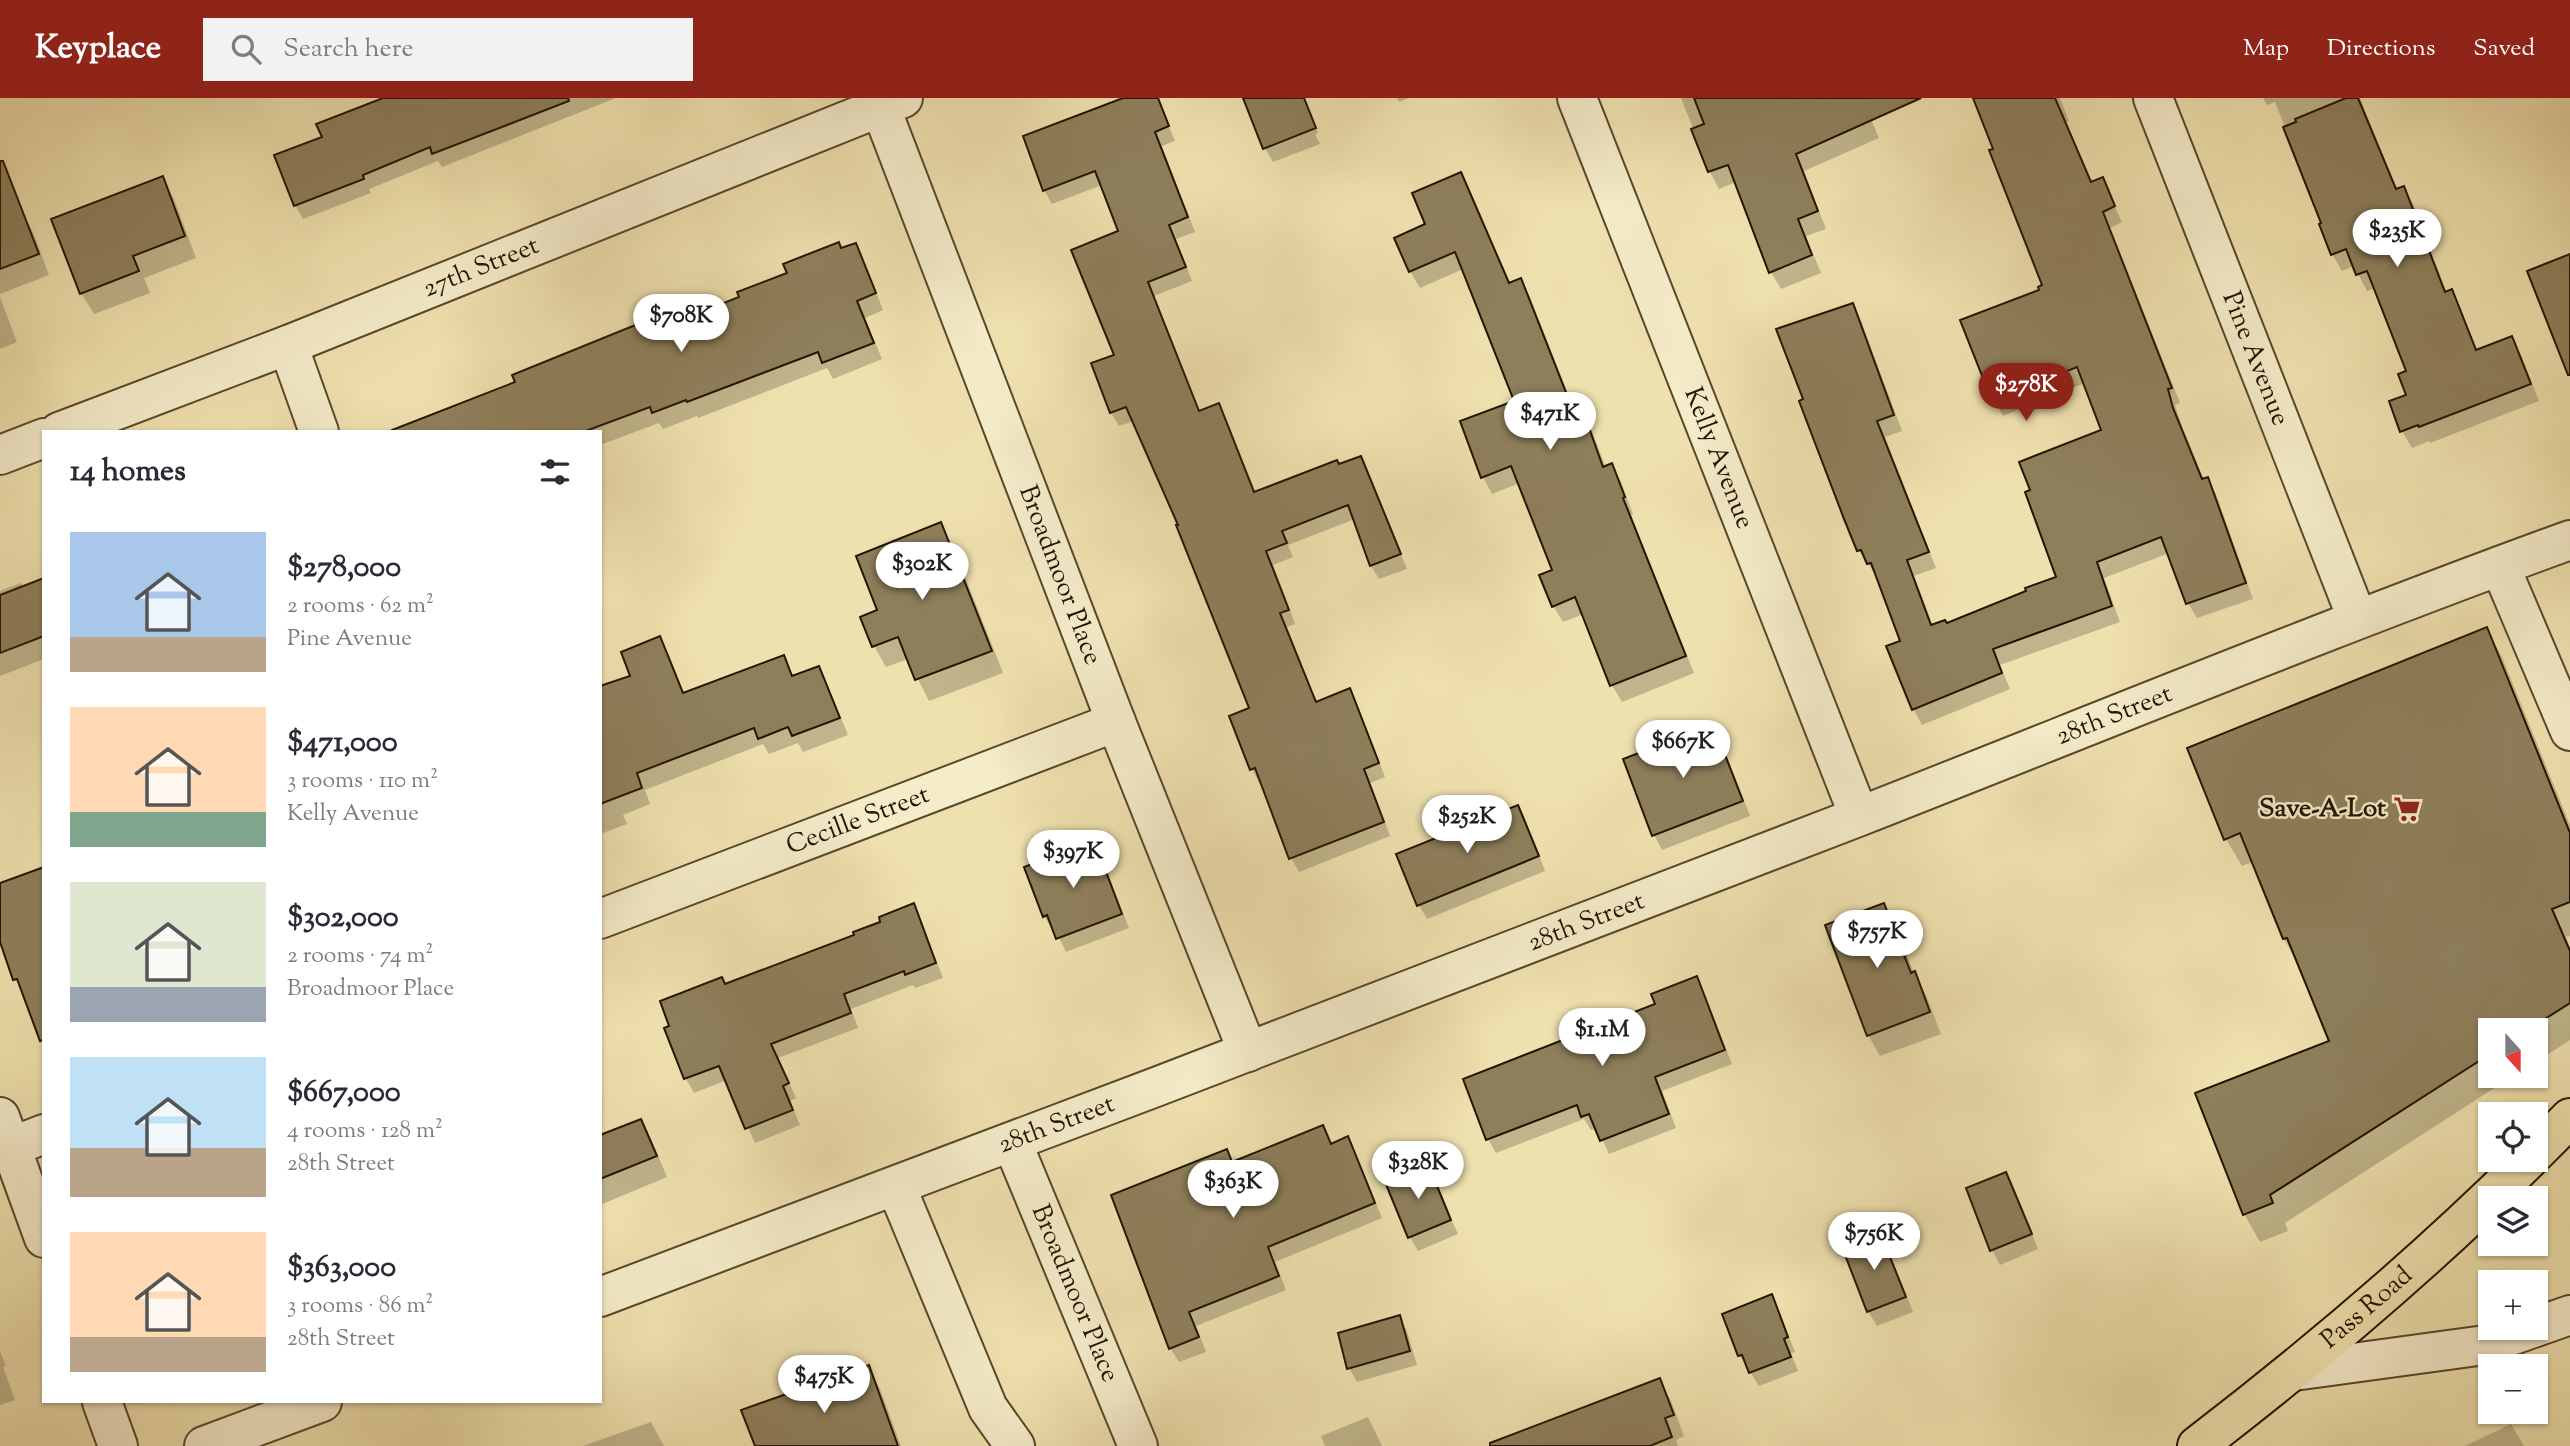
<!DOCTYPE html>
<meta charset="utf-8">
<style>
:root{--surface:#fff;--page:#f2f2f3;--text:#2b2b33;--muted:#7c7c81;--accent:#8f2418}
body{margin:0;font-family:"Sorts Mill Goudy",serif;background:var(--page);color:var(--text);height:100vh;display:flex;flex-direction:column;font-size:26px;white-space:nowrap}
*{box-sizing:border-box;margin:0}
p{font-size:23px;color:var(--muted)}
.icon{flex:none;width:38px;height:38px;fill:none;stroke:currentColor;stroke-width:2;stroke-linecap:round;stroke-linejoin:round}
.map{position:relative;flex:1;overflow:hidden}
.drawer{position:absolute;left:42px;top:332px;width:560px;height:973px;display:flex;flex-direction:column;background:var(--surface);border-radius:0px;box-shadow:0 2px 5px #0004}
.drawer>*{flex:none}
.needle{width:46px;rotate:159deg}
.fabs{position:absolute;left:2478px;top:920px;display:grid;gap:14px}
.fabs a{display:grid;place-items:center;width:70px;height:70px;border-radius:0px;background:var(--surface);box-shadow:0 2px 5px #0004;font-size:35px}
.price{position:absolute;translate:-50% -60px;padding:0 16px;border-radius:24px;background:#fff;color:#222;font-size:23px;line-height:46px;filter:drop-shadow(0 2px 4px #0008)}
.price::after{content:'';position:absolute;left:50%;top:42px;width:21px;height:16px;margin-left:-10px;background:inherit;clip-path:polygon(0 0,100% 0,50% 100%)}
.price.active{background:var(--accent);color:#fff}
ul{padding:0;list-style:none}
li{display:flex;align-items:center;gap:21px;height:175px;padding:0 28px}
li span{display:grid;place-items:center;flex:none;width:196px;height:140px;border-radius:0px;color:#555}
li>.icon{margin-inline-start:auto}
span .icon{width:84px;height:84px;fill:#fffc;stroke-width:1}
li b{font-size:30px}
h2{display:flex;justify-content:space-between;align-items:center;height:84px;padding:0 28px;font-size:30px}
header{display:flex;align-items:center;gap:42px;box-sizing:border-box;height:98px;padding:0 35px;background:var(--accent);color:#fff}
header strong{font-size:33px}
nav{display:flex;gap:38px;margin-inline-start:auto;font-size:24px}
.search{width:490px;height:63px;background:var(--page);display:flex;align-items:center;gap:18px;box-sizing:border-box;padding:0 24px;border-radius:0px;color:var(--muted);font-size:26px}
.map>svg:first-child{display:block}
</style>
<header>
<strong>Keyplace</strong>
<div class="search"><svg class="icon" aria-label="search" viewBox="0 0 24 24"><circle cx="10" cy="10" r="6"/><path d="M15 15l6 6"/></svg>Search here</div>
<nav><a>Map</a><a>Directions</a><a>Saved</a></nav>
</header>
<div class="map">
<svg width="2570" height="1348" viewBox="0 0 2570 1348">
<rect width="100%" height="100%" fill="#efe1ae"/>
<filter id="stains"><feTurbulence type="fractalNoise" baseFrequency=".00286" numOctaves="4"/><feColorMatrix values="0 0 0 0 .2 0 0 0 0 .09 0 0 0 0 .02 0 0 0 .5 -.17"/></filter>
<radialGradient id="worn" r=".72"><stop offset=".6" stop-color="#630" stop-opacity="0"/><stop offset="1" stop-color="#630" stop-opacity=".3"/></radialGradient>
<!-- shadow -->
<path fill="#0003" d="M384 0H616L442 69 438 63 369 91 371 95 303 121 295 107 324 40Z
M1128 0H1157L1175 43 1162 48 1195 134 1176 141 1192 183 1154 198 1200 314 1218 307 1226 321 1256 395 1360 360 1368 374 1407 471 1379 481 1371 468 1355 421 1288 447 1293 459 1273 467 1295 526 1287 529 1317 605 1349 592 1357 606 1385 679 1370 685 1390 738 1299 774 1291 760 1262 684 1259 685 1252 671 1251 611 1180 428 1134 323 1119 328 1111 315 1093 266 1116 258 1120 134 1102 87 1052 106 1044 92Z
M1248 0H1305L1318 35 1315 36 1320 46 1273 64 1265 50Z
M1397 0H1409L1399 4Z
M1681 0H1862L1879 40 1804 73 1826 131 1806 138 1821 175 1781 191 1771 174 1736 84 1719 91 1710 74Z
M1979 0H2060L2069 23 2066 24 2092 85 2102 82 2122 124 2110 130 2180 305 2175 307 2182 328 2204 382 2207 381 2216 396 2253 501 2197 520 2188 505 2169 455 2104 480 2120 524 2000 567 2010 591 1922 627 1914 612 1888 549 1903 544 1878 481 1859 452 1805 302 1852 207 1861 223 1902 333 1885 339 1936 470 1914 478 1933 528 1946 527 2058 480 2103 333 2085 285 2003 318 1994 302 2045 188Z
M2263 0H2360L2397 92 2403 90 2413 106 2447 195 2451 194 2460 210 2478 253 2511 241 2521 257 2539 303 2430 345 2429 343 2412 350 2402 333 2391 304 2408 298V274L2375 190 2367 193 2354 168 2342 173 2332 156 2323 126 2275 4 2267 7Z
M1460 77 1470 93 1511 187 1521 182 1530 199 1571 303 1577 301 1586 317 1606 370 1612 368 1621 384 1633 416 1631 417 1694 575 1622 604 1612 587 1584 516 1563 524 1553 508 1555 473 1520 385 1492 396 1483 379 1516 304 1463 171 1420 190 1410 173 1441 121Z
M162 80 174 101 196 160 144 180 150 195 94 216 81 195Z
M21 113 33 134 49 177 0 196V121Z
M855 147 864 163 883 212 865 220 882 261 833 281 827 270 698 320 697 318 663 331 659 325 600 347V334H406L404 329 517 285 671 215 677 225 742 200Z
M0 199 17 244 0 251Z
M940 427 953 448 1003 575 929 603 908 561 886 569 874 548 879 513Z
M44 482V561L0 578V493L21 485 24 490Z
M2487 531 2502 559 2570 727V838L2566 839 2570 849V942L2536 964V933H2490V978H2513L2285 1125 2288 1133 2260 1144 2244 1116 2197 996 2331 944 2300 868 2284 841 2253 764 2242 768 2226 741Z
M660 541 669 557 685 597 783 559 794 579 818 570 827 586 848 637 803 654 798 645 769 656 763 646 645 692 650 706 623 717 627 726 600 736V590L632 579Z
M1712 628 1721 643 1750 718 1662 752 1654 737 1625 662Z
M1518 709 1526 723 1545 773 1427 821 1419 807Z
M1093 744 1101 758 1129 830 1066 854 1055 831 1053 832 1044 818Z
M1884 807 1896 828 1914 875 1926 897 1941 936 1880 958 1868 937Z
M913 808 921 822 943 880 915 890 913 887 851 911 858 930 778 960 796 1000 790 1003 800 1027 755 1045 727 982 694 995 686 981 666 931 725 888 857 838Z
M1696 881 1704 894 1732 966 1662 993 1676 1030 1609 1056 1597 1030 1591 1032 1584 1021 1496 1055 1488 1041 1658 907Z
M641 1023 652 1043 667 1079 600 1107V1039Z
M1323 1029 1332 1047 1347 1040 1356 1055 1382 1120 1275 1164 1286 1192 1196 1228 1206 1254 1179 1264 1170 1250 1226 1053 1233 1065Z
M1427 1068 1458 1136 1418 1153 1410 1139Z
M2006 1076 2014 1091 2038 1151 2000 1167 1992 1152 1968 1091Z
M1880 1136 1888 1151 1913 1214 1877 1228 1868 1213Z
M1771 1199 1779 1213 1795 1254 1791 1255 1798 1273 1759 1288 1740 1258Z
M1399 1219 1407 1233 1417 1267 1357 1284 1349 1270Z
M0 1253 6 1268 3 1269 15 1302 0 1307Z
M868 1269 880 1291 901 1348H757Z
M1659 1282 1671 1303 1684 1338 1676 1342 1678 1348H1520Z
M1368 1319 1382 1348H1325L1321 1338Z
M651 1324 664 1348H583Z
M2511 1326 2524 1348H2465Z"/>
<!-- building -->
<path fill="#8e7f5b" stroke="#241402" stroke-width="2" d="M383 0H568L569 3 432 56 430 49 363 77 364 81 294 108 274 57 322 39 316 26Z
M1123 0H1158L1169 28 1155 34 1188 119 1169 127 1186 169 1148 184 1199 313 1219 305 1254 394 1337 362 1339 366 1361 358 1401 456 1370 468 1348 407 1282 433 1287 445 1266 453 1289 512 1280 515 1316 604 1350 590 1379 665 1364 671 1384 724 1289 761 1255 670 1250 672 1229 618 1249 610 1176 427H1178L1126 309 1110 315 1091 265 1114 257 1071 152 1118 133 1095 73 1043 93 1023 38Z
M1243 0H1304L1316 30 1263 51Z
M1694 0H1921L1796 56 1818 113 1798 121 1812 157 1769 175 1728 67 1708 74 1691 31 1704 26Z
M1973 0H2055L2091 84 2103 79 2115 108 2103 114 2172 290 2168 291 2173 310 2202 381 2208 379 2246 485 2186 506 2161 439 2097 464 2112 508 1993 551 2002 575 1912 612 1886 548 1900 543 1871 465 1867 466 1861 452 1857 453 1844 421 1799 303 1803 301 1776 231 1853 205 1894 317 1877 323 1929 454 1907 462 1931 527 1945 522 1947 525 2026 493 2025 490 2056 479 2025 394 2030 392 2019 364 2101 332 2077 269 1992 303 1960 222 2039 192 2038 189 2042 187 1989 52 1993 51Z
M2346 0H2358L2396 91 2404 88 2445 194 2452 191 2476 252 2512 238 2531 286 2419 329 2418 327 2400 334 2389 303 2406 297 2398 276 2406 273 2367 173 2356 177 2346 151 2331 157 2319 126 2321 125 2283 29 2296 24 2295 21Z
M0 63H3L39 156 0 171Z
M1461 74 1509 185 1521 180 1569 302 1578 299 1603 369 1612 365 1625 399 1623 400 1686 558 1610 588 1575 499 1552 509 1539 477 1552 472 1511 368 1481 380 1460 323 1514 303 1455 154 1409 174 1394 140 1425 126 1412 95Z
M163 78 185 138 133 158 139 173 80 196 51 121Z
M839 144 841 150 856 145 876 195 857 203 874 245 822 265 818 254 687 304 686 302 652 315 650 309 583 334H393L392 332 515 284 512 277 628 230 672 213 676 224 739 199 737 194 787 175 783 166Z
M2570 156V277H2568L2527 173Z
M941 424 992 553 915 582 898 539 872 549 860 519 877 512 856 458Z
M44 480V538L0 555V497Z
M2487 529 2570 735V804L2552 811 2570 853V905L2526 933H2490V956L2270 1097 2273 1105 2243 1117 2195 995 2329 943 2287 840 2283 841 2240 735 2224 742 2187 650Z
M660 538 683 595 784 557 792 578 819 568 840 620 792 638 788 629 758 641 754 630 637 675 642 690 600 706V588L630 578 621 554Z
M1713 626 1743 703 1652 738 1623 661Z
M1518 707 1539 758 1417 808 1396 756Z
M1094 742 1122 816 1056 841 1047 817 1043 819 1024 769Z
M44 769V942L40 943 17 881 13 882 0 844V785Z
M914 805 936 865 905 877 904 873 844 896 851 915 771 946 789 985 783 988 793 1012 745 1031 719 968 684 981 664 930 669 928 660 903 722 879 725 886 854 837 853 834 880 824 879 819Z
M1884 805 1911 875 1915 873 1930 914 1867 938 1825 827Z
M1697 878 1725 952 1655 979 1669 1016 1600 1043 1589 1016 1581 1019 1577 1007 1486 1042 1463 981 1655 906 1651 896Z
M641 1021 657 1058 600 1081V1037Z
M1323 1027 1331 1046 1348 1038 1375 1105 1268 1149 1279 1178 1189 1214 1199 1239 1169 1251 1111 1097 1227 1051 1232 1064Z
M1428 1066 1451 1122 1408 1140 1385 1084Z
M2006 1074 2032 1136 1990 1153 1966 1090Z
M1880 1134 1906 1199 1867 1214 1842 1149Z
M1772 1196 1788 1239 1784 1241 1791 1259 1749 1275 1742 1257 1738 1258 1722 1216Z
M1400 1217 1410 1253 1347 1271 1338 1235Z
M869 1267 898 1348H755L741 1312Z
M1660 1280 1674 1317 1665 1320 1672 1339 1650 1348H1490V1345Z"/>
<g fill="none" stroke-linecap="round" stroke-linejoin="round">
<!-- minor casing -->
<g stroke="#57472d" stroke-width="42">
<g id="minor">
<path id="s1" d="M877 0 1116 624 1248 954"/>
<path id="s2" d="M1577 0 1859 718"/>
<path id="s3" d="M2153 0 2357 520"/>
<path d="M288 247 319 334"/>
<path id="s4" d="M59 334 288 247 903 0"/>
<path d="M0 357 44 340"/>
<path d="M2500 468 2570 633"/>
<path id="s5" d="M600 821 1116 624"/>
<path d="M0 1019 44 1140"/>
<path id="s6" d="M1012 1044 1138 1348"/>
<path d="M11 1049 44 1036"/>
<path d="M896 1088 988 1310 1015 1348"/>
<path id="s7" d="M600 1199C1020 1041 1440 882 1858 719 2095 626 2331 529 2570 442"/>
<path d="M2536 1229 2570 1217"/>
<path d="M2294 1273 2485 1247 2533 1230"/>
<path d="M102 1304 118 1348"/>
<path d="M204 1348 322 1304"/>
</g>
</g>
<!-- major casing -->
<g stroke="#241402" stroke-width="42">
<g id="major">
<path d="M2536 1054 2570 1020"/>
<path id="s8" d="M2197 1348C2313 1259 2424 1165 2528 1062"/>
</g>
</g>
<!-- minor -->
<use href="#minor" stroke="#f5ecca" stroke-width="38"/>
<!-- major -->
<use href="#major" stroke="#efe1ae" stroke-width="38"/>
</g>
<!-- icons -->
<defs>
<g id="supermarket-bare" transform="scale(2.1)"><path d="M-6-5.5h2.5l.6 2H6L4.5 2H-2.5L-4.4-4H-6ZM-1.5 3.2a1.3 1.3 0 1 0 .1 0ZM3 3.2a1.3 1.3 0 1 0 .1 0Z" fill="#8f2418" stroke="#f5ecca" stroke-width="2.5" paint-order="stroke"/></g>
</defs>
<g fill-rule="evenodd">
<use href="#supermarket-bare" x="2407" y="711"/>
</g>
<g text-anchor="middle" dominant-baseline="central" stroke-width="5" stroke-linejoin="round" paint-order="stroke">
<!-- street labels -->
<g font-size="26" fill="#241402" stroke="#f5ecca">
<text stroke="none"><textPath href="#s4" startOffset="453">27th Street</textPath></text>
<text stroke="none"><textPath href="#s3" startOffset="280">Pine Avenue</textPath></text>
<text stroke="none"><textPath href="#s2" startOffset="387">Kelly Avenue</textPath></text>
<text stroke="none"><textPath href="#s1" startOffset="511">Broadmoor Place</textPath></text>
<text stroke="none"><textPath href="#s7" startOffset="1622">28th Street</textPath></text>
<text stroke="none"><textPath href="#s5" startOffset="276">Cecille Street</textPath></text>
<text stroke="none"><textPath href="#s7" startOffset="1055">28th Street</textPath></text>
<text stroke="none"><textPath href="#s7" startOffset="488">28th Street</textPath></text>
<text stroke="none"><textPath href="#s6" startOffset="164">Broadmoor Place</textPath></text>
<text stroke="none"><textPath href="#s8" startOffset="219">Pass Road</textPath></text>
</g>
<!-- poi labels -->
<g font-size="26" font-weight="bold" fill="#241402" stroke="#f5ecca" text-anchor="end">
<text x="2386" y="711">Save-A-Lot</text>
</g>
</g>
<rect width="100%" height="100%" filter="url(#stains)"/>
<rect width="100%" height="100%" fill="url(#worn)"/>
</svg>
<div class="fabs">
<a><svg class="needle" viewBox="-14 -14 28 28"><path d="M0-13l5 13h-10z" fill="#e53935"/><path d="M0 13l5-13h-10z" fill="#7c7c81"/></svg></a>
<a><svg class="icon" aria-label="locate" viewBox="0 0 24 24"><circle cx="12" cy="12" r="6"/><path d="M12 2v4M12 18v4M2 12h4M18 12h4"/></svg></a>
<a><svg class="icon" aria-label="layers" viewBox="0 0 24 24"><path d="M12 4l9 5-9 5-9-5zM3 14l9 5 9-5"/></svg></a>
<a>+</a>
<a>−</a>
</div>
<b class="price" style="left:2397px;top:171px">$235K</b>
<b class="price" style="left:681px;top:256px">$708K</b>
<b class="price active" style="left:2026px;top:325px">$278K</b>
<b class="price" style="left:1550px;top:354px">$471K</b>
<b class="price" style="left:922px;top:504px">$302K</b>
<b class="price" style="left:1683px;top:682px">$667K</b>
<b class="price" style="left:1467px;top:757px">$252K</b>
<b class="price" style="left:1073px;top:792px">$397K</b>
<b class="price" style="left:1877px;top:872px">$757K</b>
<b class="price" style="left:1602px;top:970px">$1.1M</b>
<b class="price" style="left:1418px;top:1103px">$328K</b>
<b class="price" style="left:1233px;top:1122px">$363K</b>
<b class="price" style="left:1874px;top:1174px">$756K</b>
<b class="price" style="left:824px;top:1317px">$475K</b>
<section class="drawer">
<h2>14 homes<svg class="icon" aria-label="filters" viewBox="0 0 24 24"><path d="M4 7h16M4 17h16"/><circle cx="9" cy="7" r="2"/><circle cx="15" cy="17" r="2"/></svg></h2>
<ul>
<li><span style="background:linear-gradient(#a9c7e8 75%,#b9a48a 0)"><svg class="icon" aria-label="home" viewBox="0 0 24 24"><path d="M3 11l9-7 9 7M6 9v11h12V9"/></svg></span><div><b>$278,000</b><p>2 rooms · 62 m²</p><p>Pine Avenue</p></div></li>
<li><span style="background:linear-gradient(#ffd9b3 75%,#7fa58c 0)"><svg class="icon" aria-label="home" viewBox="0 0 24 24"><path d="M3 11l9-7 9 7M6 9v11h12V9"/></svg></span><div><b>$471,000</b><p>3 rooms · 110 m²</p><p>Kelly Avenue</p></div></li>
<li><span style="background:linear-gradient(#dfe7d0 75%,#9aa5b1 0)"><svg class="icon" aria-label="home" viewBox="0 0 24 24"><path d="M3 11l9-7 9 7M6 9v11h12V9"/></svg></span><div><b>$302,000</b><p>2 rooms · 74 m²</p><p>Broadmoor Place</p></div></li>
<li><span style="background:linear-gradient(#bfe0f5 65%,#b9a48a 0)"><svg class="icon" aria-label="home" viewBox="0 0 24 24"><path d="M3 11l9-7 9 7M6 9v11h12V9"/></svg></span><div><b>$667,000</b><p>4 rooms · 128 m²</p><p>28th Street</p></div></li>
<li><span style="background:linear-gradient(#ffd9b3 75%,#b9a48a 0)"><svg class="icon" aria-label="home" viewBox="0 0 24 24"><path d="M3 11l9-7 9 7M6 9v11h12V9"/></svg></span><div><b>$363,000</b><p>3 rooms · 86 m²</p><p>28th Street</p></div></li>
</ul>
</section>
</div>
